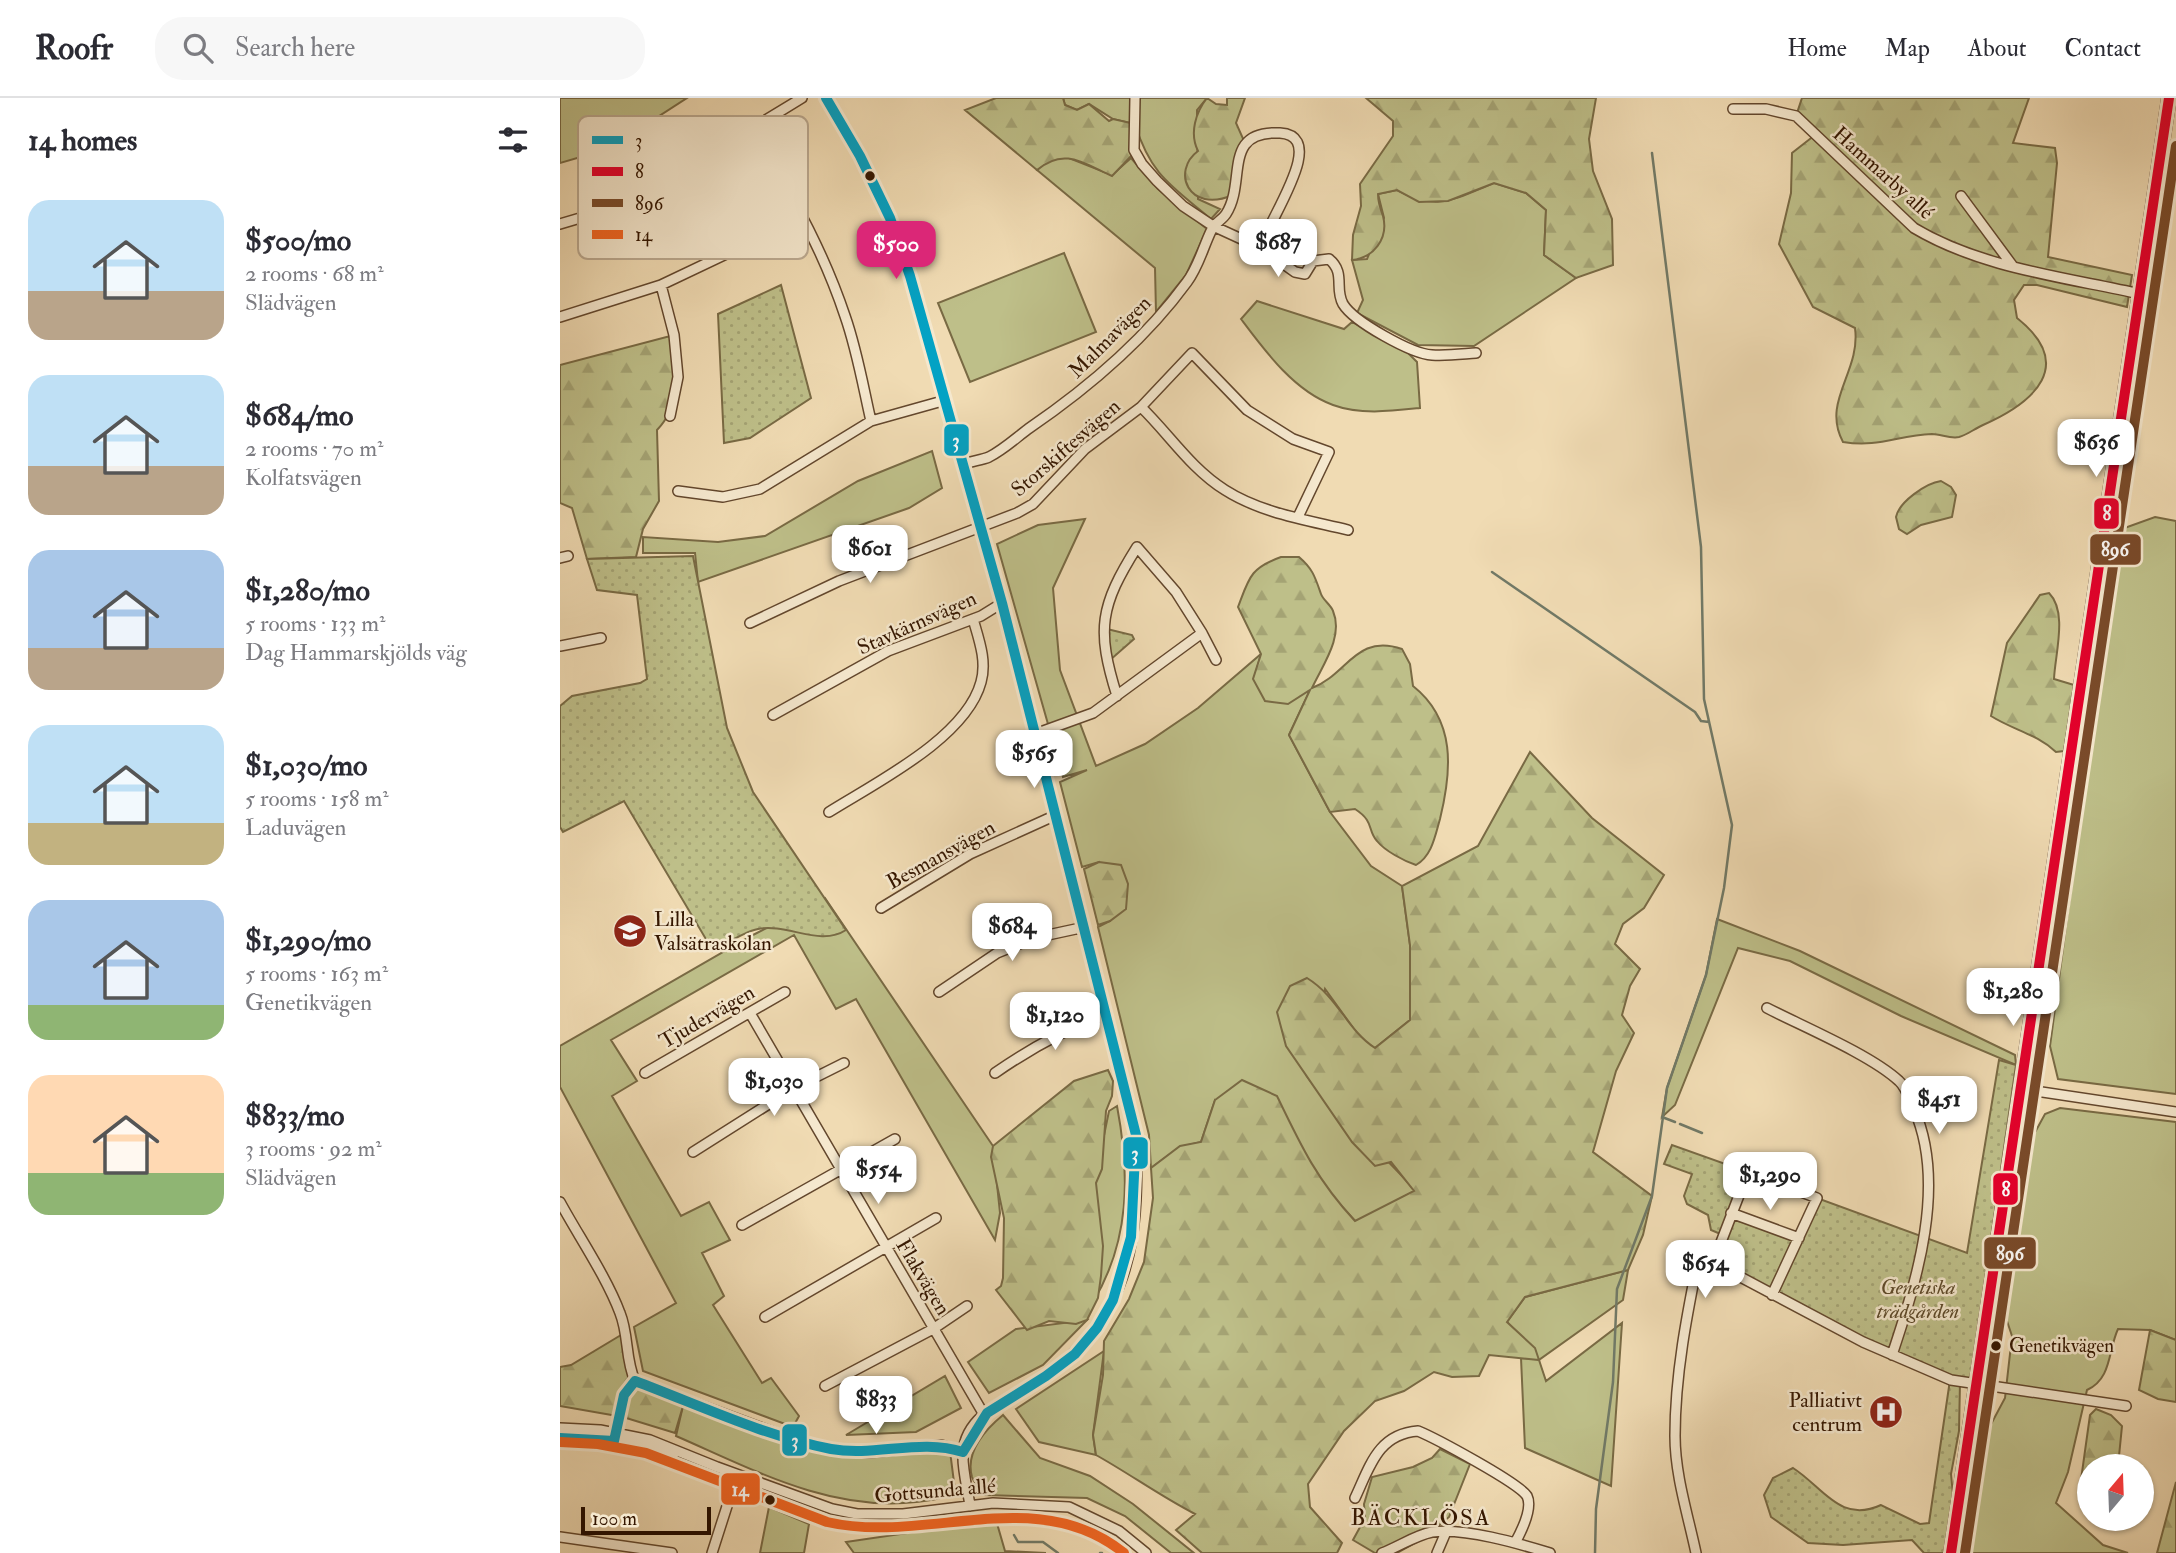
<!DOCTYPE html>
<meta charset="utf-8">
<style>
:root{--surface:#fff;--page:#f7f7f7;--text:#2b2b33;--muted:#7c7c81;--line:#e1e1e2;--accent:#db2777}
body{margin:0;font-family:"IM FELL Double Pica",serif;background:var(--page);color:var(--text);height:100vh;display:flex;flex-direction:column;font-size:26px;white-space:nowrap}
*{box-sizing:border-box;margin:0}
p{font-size:23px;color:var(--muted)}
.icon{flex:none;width:38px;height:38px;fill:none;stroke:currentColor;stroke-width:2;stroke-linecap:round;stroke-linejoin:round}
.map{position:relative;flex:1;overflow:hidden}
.details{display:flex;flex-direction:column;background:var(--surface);width:560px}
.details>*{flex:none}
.needle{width:46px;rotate:19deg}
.buttons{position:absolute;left:1517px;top:1356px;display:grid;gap:14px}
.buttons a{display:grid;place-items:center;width:77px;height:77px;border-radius:50%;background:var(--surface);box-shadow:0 2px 5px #0004;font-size:35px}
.scale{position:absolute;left:21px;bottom:18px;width:130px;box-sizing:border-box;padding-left:7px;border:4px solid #341600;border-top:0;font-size:19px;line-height:24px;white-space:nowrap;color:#341600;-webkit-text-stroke:5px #f5e8ce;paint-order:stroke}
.price{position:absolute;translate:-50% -60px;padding:0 16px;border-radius:14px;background:#fff;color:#222;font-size:23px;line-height:46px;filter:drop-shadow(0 2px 4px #0008)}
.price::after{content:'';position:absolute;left:50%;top:42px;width:21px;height:16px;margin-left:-10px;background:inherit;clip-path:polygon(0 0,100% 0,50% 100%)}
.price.on{background:var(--accent);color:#fff}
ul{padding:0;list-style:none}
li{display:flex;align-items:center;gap:21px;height:175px;padding:0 28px}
li span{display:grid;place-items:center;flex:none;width:196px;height:140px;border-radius:21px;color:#555}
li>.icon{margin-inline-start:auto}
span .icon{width:84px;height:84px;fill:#fffc;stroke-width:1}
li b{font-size:30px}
h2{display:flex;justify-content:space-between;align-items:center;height:84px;padding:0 28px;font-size:30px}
header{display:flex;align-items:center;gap:42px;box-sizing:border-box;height:98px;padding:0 35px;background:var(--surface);border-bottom:2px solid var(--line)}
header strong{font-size:33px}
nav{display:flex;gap:38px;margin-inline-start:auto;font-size:24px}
.search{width:490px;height:63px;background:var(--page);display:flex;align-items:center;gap:18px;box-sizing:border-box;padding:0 24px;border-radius:28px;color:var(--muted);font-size:26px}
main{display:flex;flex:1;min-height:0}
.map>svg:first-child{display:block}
</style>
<header>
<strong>Roofr</strong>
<div class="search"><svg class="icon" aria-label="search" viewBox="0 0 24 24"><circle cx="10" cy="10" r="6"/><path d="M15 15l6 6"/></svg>Search here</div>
<nav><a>Home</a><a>Map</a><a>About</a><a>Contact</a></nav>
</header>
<main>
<section class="details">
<h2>14 homes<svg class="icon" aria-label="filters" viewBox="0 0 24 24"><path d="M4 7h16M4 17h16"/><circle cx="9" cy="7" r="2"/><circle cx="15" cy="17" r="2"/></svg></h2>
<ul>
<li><span style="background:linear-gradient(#bfe0f5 65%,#b9a48a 0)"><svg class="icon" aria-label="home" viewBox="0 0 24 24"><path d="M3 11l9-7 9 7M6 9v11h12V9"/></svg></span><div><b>$500/mo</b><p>2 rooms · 68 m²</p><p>Slädvägen</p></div></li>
<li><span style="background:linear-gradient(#bfe0f5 65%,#b9a48a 0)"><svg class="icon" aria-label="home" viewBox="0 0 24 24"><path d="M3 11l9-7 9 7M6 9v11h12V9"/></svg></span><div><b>$684/mo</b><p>2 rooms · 70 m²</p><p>Kolfatsvägen</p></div></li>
<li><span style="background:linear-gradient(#a9c7e8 70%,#b9a48a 0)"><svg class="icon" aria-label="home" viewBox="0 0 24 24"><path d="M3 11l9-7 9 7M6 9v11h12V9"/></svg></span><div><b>$1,280/mo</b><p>5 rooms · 133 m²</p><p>Dag Hammarskjölds väg</p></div></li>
<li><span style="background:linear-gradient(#bfe0f5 70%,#c2b280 0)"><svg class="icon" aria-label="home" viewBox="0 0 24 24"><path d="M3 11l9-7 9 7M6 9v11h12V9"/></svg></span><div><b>$1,030/mo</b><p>5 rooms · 158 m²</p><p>Laduvägen</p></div></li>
<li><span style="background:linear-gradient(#a9c7e8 75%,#8fb573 0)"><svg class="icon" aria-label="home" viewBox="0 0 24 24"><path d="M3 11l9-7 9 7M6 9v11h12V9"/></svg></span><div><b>$1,290/mo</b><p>5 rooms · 163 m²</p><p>Genetikvägen</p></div></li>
<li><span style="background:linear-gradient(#ffd9b3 70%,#8fb573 0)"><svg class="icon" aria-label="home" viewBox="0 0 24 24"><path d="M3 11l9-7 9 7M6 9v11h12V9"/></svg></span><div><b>$833/mo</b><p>3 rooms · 92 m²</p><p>Slädvägen</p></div></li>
</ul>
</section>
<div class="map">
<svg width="1616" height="1455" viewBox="0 0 1616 1455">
<defs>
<pattern id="forest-firs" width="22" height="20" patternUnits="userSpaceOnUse" patternTransform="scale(1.75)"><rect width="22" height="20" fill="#bebf89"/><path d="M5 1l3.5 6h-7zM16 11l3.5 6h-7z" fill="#a4a374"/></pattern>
<pattern id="park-dots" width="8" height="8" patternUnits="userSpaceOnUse" patternTransform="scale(1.75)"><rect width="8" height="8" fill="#bebf89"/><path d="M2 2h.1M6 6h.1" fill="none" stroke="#a4a374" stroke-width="1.8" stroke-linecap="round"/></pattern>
</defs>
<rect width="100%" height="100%" fill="#f0dbb3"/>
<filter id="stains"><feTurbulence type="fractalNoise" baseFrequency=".00286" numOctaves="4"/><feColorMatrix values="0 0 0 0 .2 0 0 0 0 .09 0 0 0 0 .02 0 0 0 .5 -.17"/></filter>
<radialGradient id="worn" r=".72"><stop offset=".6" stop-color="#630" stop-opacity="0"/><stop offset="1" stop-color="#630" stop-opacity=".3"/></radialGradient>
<!-- grass -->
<path fill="#bebf89" stroke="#796a44" stroke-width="2" d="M0 0H127L48 51 0 65Z
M503 0H647L637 12 638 101 660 111 651 121C612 88 591 78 575 26L553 21 529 6 517 12 505 7Z
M504 58 552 77 571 60 598 91 647 131 626 177 596 214 595 170 477 72 489 61Z
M934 85 966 95 986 112 984 157 1016 180 914 248 858 247 797 215 803 202 792 162 807 161 824 120 818 96 837 92C877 114 894 101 934 85Z
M504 155 536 234 410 284 378 205Z
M697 203 784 231 792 224 848 255 857 264 860 310C832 313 800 317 773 307 734 293 705 253 681 221Z
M372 353 382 390 349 410 138 484 135 455H83V439L158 444 205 438 298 383Z
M1595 419 1616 423V996L1498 981 1490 948 1559 432Z
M525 421 493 490 500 572 536 668 585 646 638 610 701 556 694 581 751 590 729 637 770 714 811 768 842 788 850 847V922L815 950 802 942 765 891 746 977C777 1021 821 1051 855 1093L796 1124 766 1091 745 1056 655 1002 641 1044 620 1049 591 1070 589 1037 538 829 550 823 539 764 522 769 500 684 527 672 503 679 437 446 478 427Z
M265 800 433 1048 440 1115 435 1142 296 901 276 911 234 837 51 942 77 983 52 998 121 1118 149 1104 170 1142 142 1155 164 1198 153 1207 202 1285 211 1280 239 1318 233 1329 83 1273 74 1229 116 1205 0 989V948L191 838Z
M1157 821 1240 853 1455 957 1456 967 1341 918 1230 863 1178 850 1115 1007 1102 1019 1107 990 1146 877Z
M557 1008C570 1077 570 1143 533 1204L531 1101 549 1013Z
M1500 1010 1616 1024V1242L1590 1232 1558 1231C1548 1252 1552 1281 1527 1292L1508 1374 1496 1405 1543 1447 1568 1455H1410L1429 1330 1445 1300 1452 1238 1446 1220 1473 1038 1485 1016Z
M1068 1172 1063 1202 979 1262 986 1283 1062 1225 1051 1388 965 1350 961 1260 978 1261 947 1224 965 1199Z
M527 1222 483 1267 429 1295 408 1264 456 1231Z
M544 1253 533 1337 536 1357 479 1344 456 1311Z
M385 1278 401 1310 356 1334 286 1337Z
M122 1300 221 1337 307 1355 381 1347 390 1353 395 1392C383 1402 371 1402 356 1404 270 1414 192 1371 116 1338L123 1308Z
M443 1317 480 1360 530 1378 573 1406 634 1455H611L565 1418 527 1400 424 1397C421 1392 414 1385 412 1379 405 1354 426 1331 443 1317Z
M209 1409 249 1426 244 1455H200Z
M436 1422 445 1453 486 1455H294L286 1444Z"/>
<!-- forest -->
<path fill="url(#forest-firs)" stroke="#796a44" stroke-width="2" d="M436 0H503L505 7 517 12 529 6 549 23 553 21 575 26V54L552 78C523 65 504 49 477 72L405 12Z
M647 0 656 6 667 7V0H685L676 25 685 45 673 97C628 116 611 73 638 53 629 35 636 14 647 0Z
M806 0H1036L1029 41 1033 73 1052 121 1053 167 1016 180 984 157 986 112 966 95 934 85 888 103 859 104 837 92 818 96C818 105 820 110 823 118 829 141 813 160 792 162L793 137 801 108 800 86 833 38V23Z
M1242 0H1469L1453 45 1495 50 1497 65 1488 159 1572 177 1567 209 1477 187H1464L1454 202 1457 220C1516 267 1475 304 1423 327 1414 331 1407 337 1399 339 1390 341 1381 336 1372 336 1338 337 1319 350 1283 344 1261 303 1301 274 1295 230L1253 209 1219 146 1231 95 1232 55 1255 37 1236 18Z
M114 237C117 272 122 306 97 332L99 403 83 431 76 459 27 461 12 410 0 405V267Z
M1381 383 1391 389 1396 397 1392 419 1361 427 1347 436 1339 431 1336 419C1339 404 1366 385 1381 383Z
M721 459H739C753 471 755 479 761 496 763 502 771 507 773 513 784 539 762 568 752 590 787 577 796 535 842 551L850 566 853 588C896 622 892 672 880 721 875 738 872 758 856 767 844 763 825 753 817 743 807 732 815 724 795 711L770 714 729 637 750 592 728 606 705 603 693 581 701 556 678 509C689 480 690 470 721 459Z
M1489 495C1508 514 1495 556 1494 581L1514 587 1504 653 1496 654C1477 636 1453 632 1431 618L1447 545 1480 497Z
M970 654 1032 720 1104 777 1084 810 1063 826 1055 846 1080 871 1070 888 1062 917 1074 935 1056 973 1033 1054 1092 1098 1083 1137 1068 1172 965 1199 947 1224 975 1250 979 1262 929 1257 919 1278 892 1279 874 1274 844 1293 815 1303 784 1333 748 1386 750 1409 782 1445 777 1455H642L616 1432 635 1416C600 1398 570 1376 536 1357L533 1337 543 1277 544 1243 569 1201 584 1164 593 1100 591 1070 620 1048 641 1044 655 1002 682 982 717 998C741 1048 757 1082 795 1123L854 1093 831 1064 815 1068 792 1044 726 948 717 914 730 888 747 880C778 899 787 932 815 950L850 922V847L842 788 918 748Z
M539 764 561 767 568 786 566 811 550 823 538 827 524 771Z
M548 972 553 983 552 998 546 1013 542 1071 536 1085 543 1148 541 1178 538 1200 527 1222 516 1226 489 1223 467 1232 436 1192 441 1188 443 1180 444 1120 431 1059 433 1048 514 983Z
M1590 1232 1616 1242V1304L1598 1301 1579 1292Z
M66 1234 75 1283 122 1300 123 1308 115 1335 63 1319 0 1308V1269L11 1267Z
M1536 1311 1551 1317 1562 1328 1558 1368H1530L1529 1397 1519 1396 1530 1317Z
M880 1351 910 1366 889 1419 862 1441 837 1455H815L793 1442 805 1420 804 1406 812 1379 853 1369 872 1360Z
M1616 1384V1455H1597Z"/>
<!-- park -->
<path fill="url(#park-dots)" stroke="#796a44" stroke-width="2" d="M221 187 251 300 190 340 164 345 158 216Z
M133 458 167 630 193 694 286 832C260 849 227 825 198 831 183 834 166 846 153 853L64 703 3 734 0 729V608L12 598 80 585 87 581 77 497 37 492 27 461Z
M547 531 572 537 574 541 549 563Z
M1439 962 1456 967 1411 1279 1400 1284 1399 1333 1391 1376 1393 1397 1385 1455H1364L1352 1442 1283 1447 1248 1445 1211 1419 1204 1397 1213 1380 1233 1370C1263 1389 1280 1426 1321 1407L1360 1426 1369 1425 1390 1282 1303 1244 1153 1165 1163 1137 1151 1132 1148 1117 1127 1106 1124 1098 1132 1076 1104 1066 1112 1047 1188 1074 1172 1115 1239 1140 1257 1100 1407 1155Z"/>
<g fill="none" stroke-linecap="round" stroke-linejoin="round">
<!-- stream -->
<path stroke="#717966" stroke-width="2.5" d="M932 474 1135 614 1141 623 1149 624
M1102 1019 1115 1024
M1120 1026 1142 1035
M454 1437 458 1444H483L498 1455
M540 1455H542
M1035 1455 1036 1411 1053 1284 1057 1191 1092 1098 1107 990 1146 877 1164 790 1172 727 1144 601 1141 449 1092 55"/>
<!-- minor casing -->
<g stroke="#63472d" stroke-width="12">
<path id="minor" d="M266 0 300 58 330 120 350 178 442 505 576 1037C578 1106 578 1178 532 1235 519 1250 505 1264 490 1276 460 1299 406 1310 403 1355 402 1372 408 1392 410 1408
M575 0 574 52 582 66 597 83 623 108 653 128 701 150 735 174 745 176 753 163 769 161C786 175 774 190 783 206 794 224 852 256 872 257 887 258 902 256 916 255
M1173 11H1206L1236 18 1354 130C1421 170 1504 179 1580 196
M191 32C229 90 263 152 285 218 297 252 303 288 311 323
M1401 98 1452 167
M0 126 54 110 91 92 242 0
M101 187 114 237 118 279 110 318
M0 219 101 187 242 120
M581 309C609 336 631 371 665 392 701 415 747 422 788 432
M404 366C412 363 422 362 429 359 443 352 456 340 468 331 528 290 584 243 627 184 639 168 643 149 652 131 655 125 662 122 666 116 687 84 661 32 720 35 771 38 705 126 701 150
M118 393 163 399 200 391 311 323 386 302
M0 460 8 458
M190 525 279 483 457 415 473 406 525 351 581 309 632 255 687 312 733 341 769 354 738 419
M642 535 656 562
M0 548 41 540
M213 617 328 553 421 518 442 505
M475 636 533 615 642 535 616 494 577 449C540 508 536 531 557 598
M269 714C315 685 406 640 421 584 427 563 419 542 413 521
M321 810 410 756 496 717
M379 894 437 855 474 840 525 829
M1207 910C1244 929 1311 957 1339 983 1346 989 1350 1002 1354 1011 1387 1086 1357 1182 1332 1257
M190 915 423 1315
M85 975 225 894
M435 975C471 950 505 931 546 916
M1469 992 1616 1014
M133 1054 234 990 284 965
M0 1104C19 1139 46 1178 60 1215 69 1237 65 1261 75 1283L221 1337 271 1351 307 1355 381 1347 403 1354
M1171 1115 1239 1140
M182 1127 335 1041
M1153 1165 1188 1074 1257 1100 1212 1197
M205 1219 376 1120
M265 1288 373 1231 407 1208
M0 1330 40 1332 90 1342 157 1369 272 1411 297 1416H343L433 1405 509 1409 559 1433 586 1455
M55 1339 64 1297 75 1283
M0 1340 54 1343 115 1355
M795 1400C810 1368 818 1336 858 1333 875 1340 959 1385 967 1398 973 1410 961 1434 955 1445
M0 1439 112 1455
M152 1455 177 1377
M822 1455C838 1449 856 1437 872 1434 906 1430 957 1445 990 1455
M877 1455 886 1434
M1136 1455C1128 1417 1115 1377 1115 1338 1115 1277 1127 1216 1139 1157L1303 1244 1391 1282 1566 1308"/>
</g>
<!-- major casing -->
<g stroke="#341600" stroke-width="16">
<path id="major" d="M1391 1455 1609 0
M1402 1455 1472 993 1490 839"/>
</g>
<!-- minor -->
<use href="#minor" stroke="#f5e8ce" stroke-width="9"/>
<!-- major -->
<use href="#major" stroke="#e8be7a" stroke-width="12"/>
<!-- bus-1 casing -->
<g stroke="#f5e8ce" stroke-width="16">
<path id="bus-1" d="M266 0 300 58 330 120 350 178 442 505 576 1037 571 1139 553 1202 537 1230 515 1256 486 1278 427 1315 403 1354
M75 1283C139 1307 204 1338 271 1351 316 1359 360 1340 403 1354
M0 1340 54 1343 64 1297 75 1283"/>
</g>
<!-- bus-2 casing -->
<g stroke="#f5e8ce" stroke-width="16">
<path id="bus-2" d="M1391 1455 1609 0"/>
</g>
<!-- bus-3 casing -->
<g stroke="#f5e8ce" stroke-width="16">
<path id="bus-3" d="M1405 1455 1616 48"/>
</g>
<!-- bus-4 casing -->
<g stroke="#f5e8ce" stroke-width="16">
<path id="bus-4" d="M0 1344 38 1346 86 1355 267 1424C367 1447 476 1384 564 1455"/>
</g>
<!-- bus-1 -->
<use href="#bus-1" stroke="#03a2c4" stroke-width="10"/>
<!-- bus-2 -->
<use href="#bus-2" stroke="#e4002b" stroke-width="10"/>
<!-- bus-3 -->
<use href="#bus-3" stroke="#7a4b2a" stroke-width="10"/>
<!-- bus-4 -->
<use href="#bus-4" stroke="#f26522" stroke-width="10"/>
</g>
<!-- icons -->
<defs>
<g id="school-disc" transform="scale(1.75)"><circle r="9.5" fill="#8f2418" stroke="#f5e8ce"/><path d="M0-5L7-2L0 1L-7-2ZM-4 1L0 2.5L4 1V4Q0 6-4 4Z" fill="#fff"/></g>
<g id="hospital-disc" transform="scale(1.75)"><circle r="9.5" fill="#8f2418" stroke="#f5e8ce"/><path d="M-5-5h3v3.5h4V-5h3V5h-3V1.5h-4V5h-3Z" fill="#fff"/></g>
</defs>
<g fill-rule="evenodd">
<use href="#school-disc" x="70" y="833"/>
<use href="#hospital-disc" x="1326" y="1314"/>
</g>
<!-- markers -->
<g fill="#341600" stroke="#f5e8ce" stroke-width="2.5">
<circle cx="310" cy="78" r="6"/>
<circle cx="1436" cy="1248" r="6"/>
<circle cx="210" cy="1402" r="6"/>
</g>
<g text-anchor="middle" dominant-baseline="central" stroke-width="5" stroke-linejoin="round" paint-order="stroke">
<!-- bus labels -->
<g font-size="19" fill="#341600" stroke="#f5e8ce" text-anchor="start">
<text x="1449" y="1248">Genetikvägen</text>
</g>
<!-- street labels -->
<g font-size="21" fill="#341600" stroke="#f5e8ce">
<text transform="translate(1323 75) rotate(42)">Hammarby allé</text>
<text transform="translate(550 239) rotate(-45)">Malmavägen</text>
<text transform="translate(506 350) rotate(-41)">Storskiftesvägen</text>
<text transform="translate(357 525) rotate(-24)">Stavkärnsvägen</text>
<text transform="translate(381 757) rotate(-29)">Besmansvägen</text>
<text transform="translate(147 919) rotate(-30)">Tjudervägen</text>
<text transform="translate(363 1179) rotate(59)">Flakvägen</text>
<text transform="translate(375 1393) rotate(-5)">Gottsunda allé</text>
</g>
<!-- poi labels -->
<g font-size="21" fill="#341600" stroke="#f5e8ce" text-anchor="start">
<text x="94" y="821">Lilla<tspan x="94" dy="24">Valsätraskolan</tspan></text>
<text x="1302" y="1302" text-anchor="end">Palliativt<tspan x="1302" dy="24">centrum</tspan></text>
</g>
<!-- park labels -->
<g font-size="21" font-style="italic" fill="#5d4929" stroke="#f5e8ce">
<text x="1358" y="1189">Genetiska<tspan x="1358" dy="24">trädgården</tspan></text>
</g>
<!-- neighbourhood labels -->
<g font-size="23" letter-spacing="2" fill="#341600" stroke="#f5e8ce">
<text x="861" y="1419">BÄCKLÖSA</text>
</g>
</g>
<!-- legend -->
<rect x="18" y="18" width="230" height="143" rx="10" fill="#f5e8ce" stroke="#bba990" stroke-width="2"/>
<rect x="32" y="38" width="31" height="8" fill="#03a2c4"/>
<rect x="32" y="69" width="31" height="9" fill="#e4002b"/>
<rect x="32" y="101" width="31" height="8" fill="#7a4b2a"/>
<rect x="32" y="132" width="31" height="9" fill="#f26522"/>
<g font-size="19" fill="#341600">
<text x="75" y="49">3</text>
<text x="75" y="80">8</text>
<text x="75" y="112">896</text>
<text x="75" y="143">14</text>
</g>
<g stroke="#f5e8ce" stroke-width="2.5">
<rect x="383" y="325" width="27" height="34" rx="7" fill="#03a2c4"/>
<rect x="1533" y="399" width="27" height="33" rx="7" fill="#e4002b"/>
<rect x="1529" y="435" width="53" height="33" rx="7" fill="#7a4b2a"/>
<rect x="562" y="1038" width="27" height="34" rx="7" fill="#03a2c4"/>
<rect x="1432" y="1074" width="27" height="34" rx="7" fill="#e4002b"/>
<rect x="1423" y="1138" width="54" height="34" rx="7" fill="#7a4b2a"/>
<rect x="221" y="1325" width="27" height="34" rx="7" fill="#03a2c4"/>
<rect x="160" y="1374" width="41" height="34" rx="7" fill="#f26522"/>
</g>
<g font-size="19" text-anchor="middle" font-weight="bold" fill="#fff">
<text x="396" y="349">3</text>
<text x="1547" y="422">8</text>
<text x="1555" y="458">896</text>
<text x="575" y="1062">3</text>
<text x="1446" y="1098">8</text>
<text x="1450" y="1162">896</text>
<text x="235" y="1349">3</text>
<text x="180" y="1398">14</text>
</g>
<rect width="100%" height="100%" filter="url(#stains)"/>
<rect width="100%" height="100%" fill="url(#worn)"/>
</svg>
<div class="buttons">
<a><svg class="needle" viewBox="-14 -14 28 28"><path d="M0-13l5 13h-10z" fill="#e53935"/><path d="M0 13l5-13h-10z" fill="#7c7c81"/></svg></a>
</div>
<div class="scale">100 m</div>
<b class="price" style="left:718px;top:181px">$687</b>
<b class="price on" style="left:336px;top:183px">$500</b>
<b class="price" style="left:1536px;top:381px">$636</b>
<b class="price" style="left:310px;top:487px">$601</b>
<b class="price" style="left:474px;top:692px">$565</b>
<b class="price" style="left:452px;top:865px">$684</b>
<b class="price" style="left:1453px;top:930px">$1,280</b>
<b class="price" style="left:495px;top:954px">$1,120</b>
<b class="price" style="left:214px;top:1020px">$1,030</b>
<b class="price" style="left:1379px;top:1038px">$451</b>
<b class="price" style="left:318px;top:1108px">$554</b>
<b class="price" style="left:1210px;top:1114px">$1,290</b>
<b class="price" style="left:1145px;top:1202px">$654</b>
<b class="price" style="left:316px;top:1338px">$833</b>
</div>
</main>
